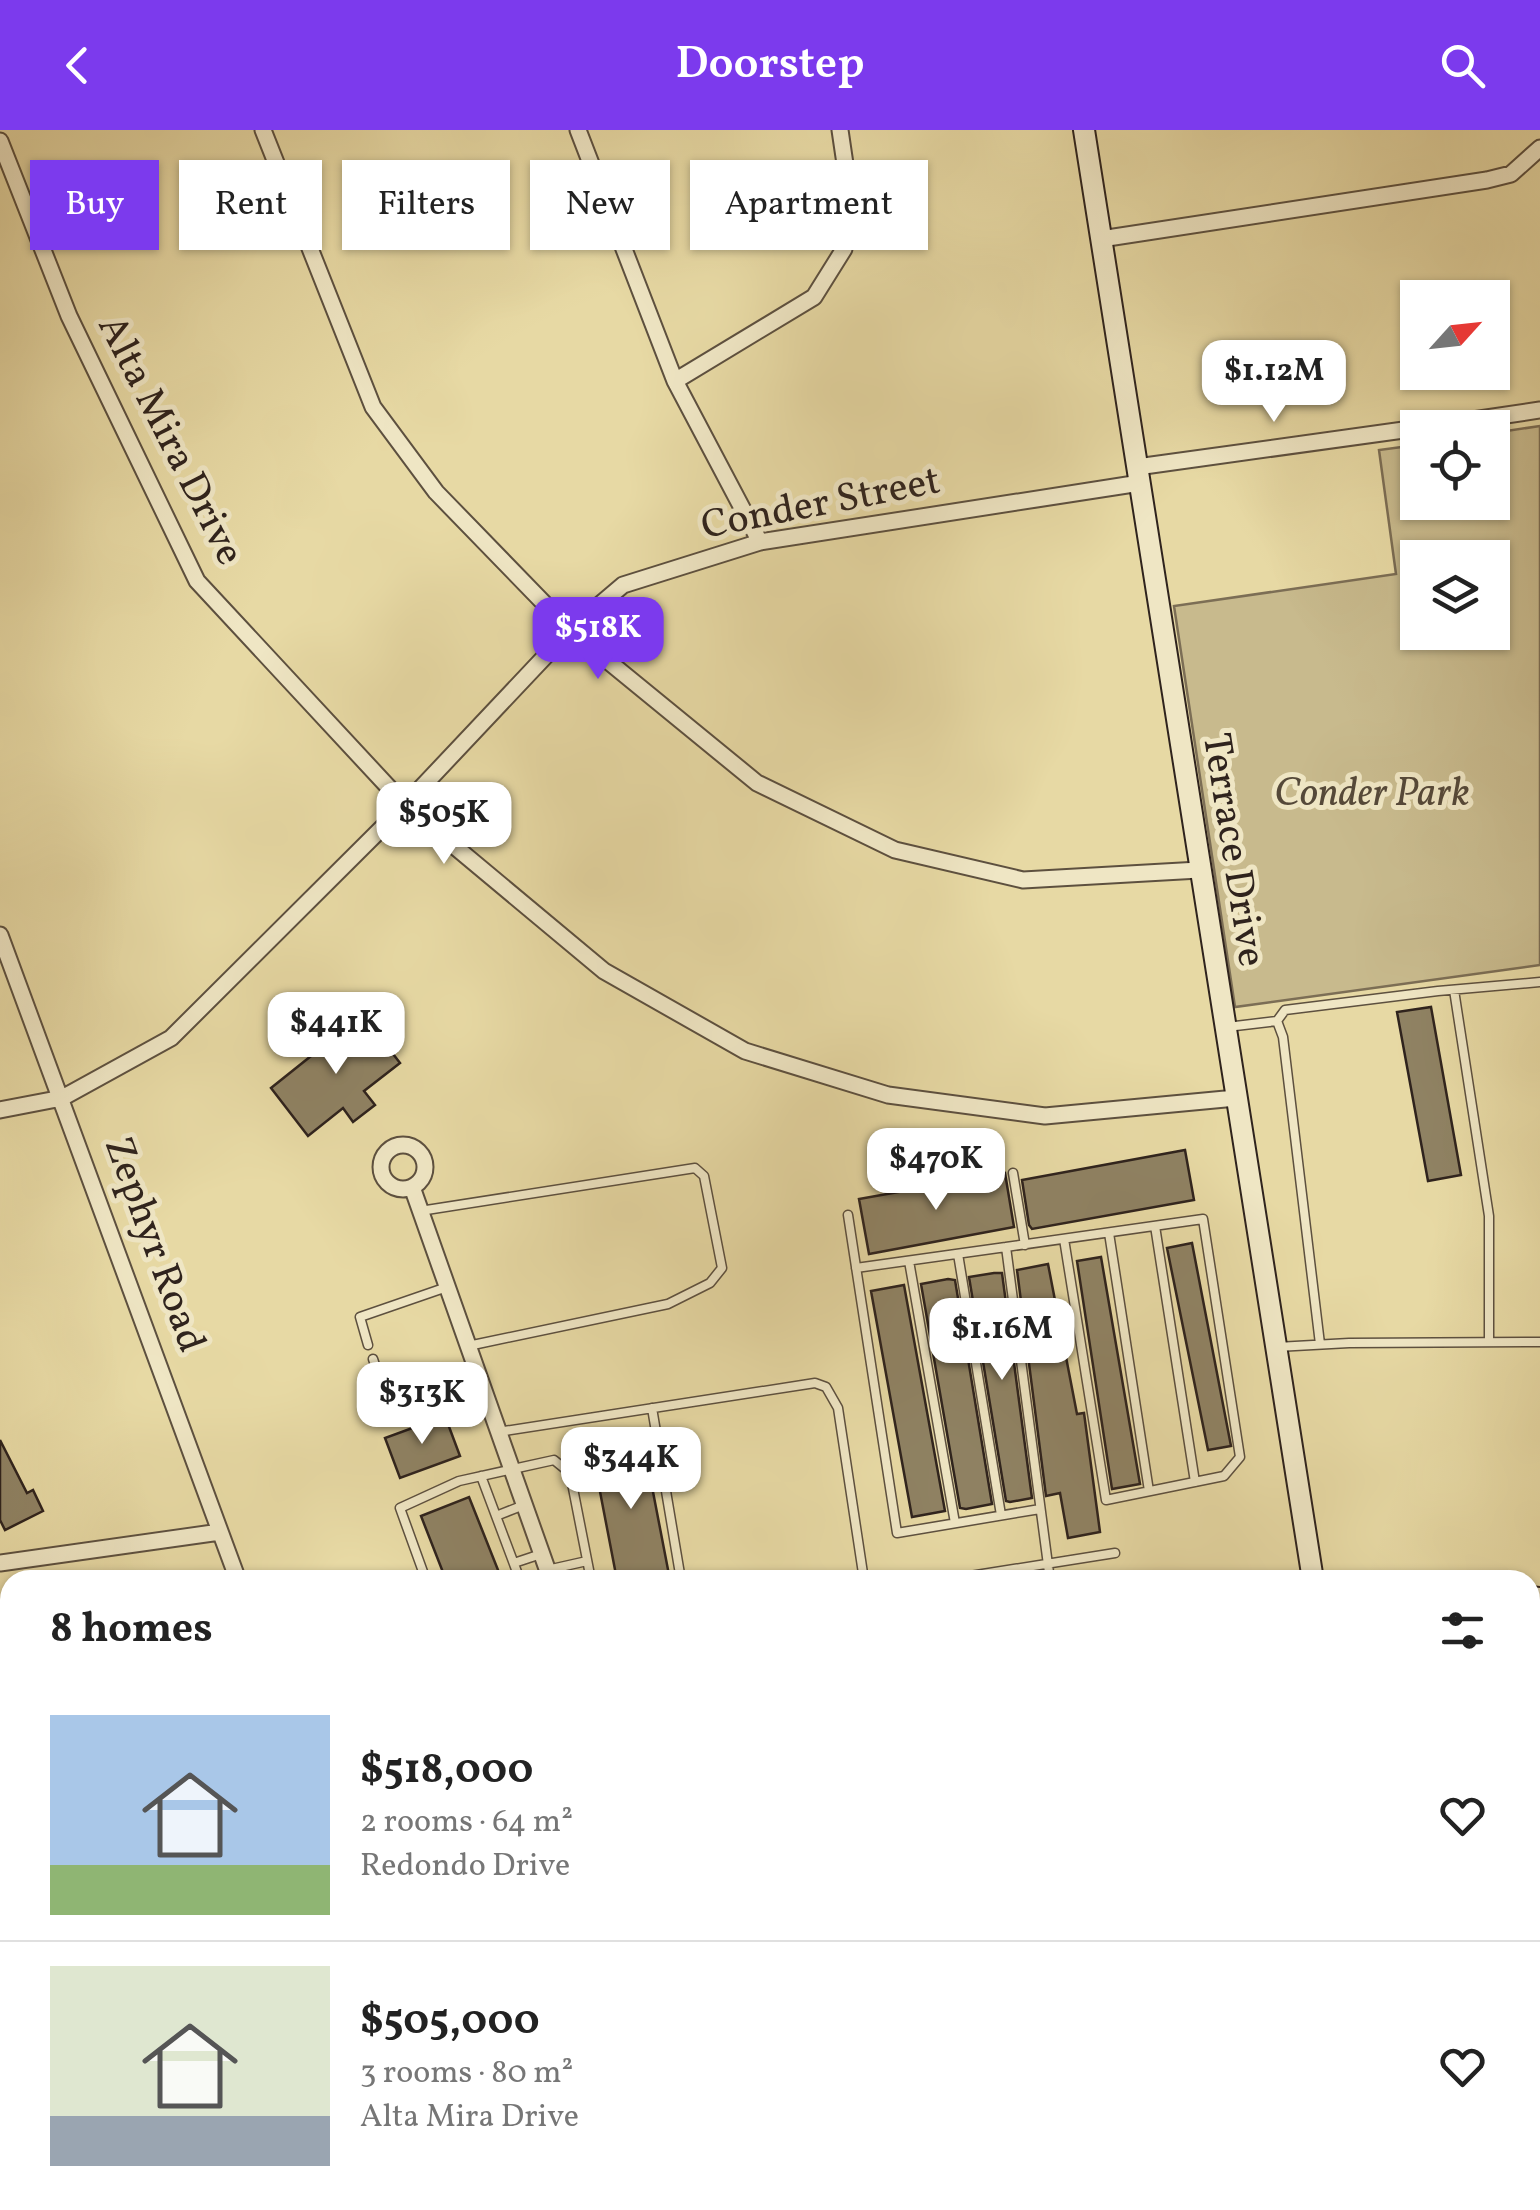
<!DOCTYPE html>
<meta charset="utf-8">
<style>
:root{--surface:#fff;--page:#f6f6f6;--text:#222;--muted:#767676;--line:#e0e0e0;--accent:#7c3aed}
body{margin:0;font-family:Vollkorn,serif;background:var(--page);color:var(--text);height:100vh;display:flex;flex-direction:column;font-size:38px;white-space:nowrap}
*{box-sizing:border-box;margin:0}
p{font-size:32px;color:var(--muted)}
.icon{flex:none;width:55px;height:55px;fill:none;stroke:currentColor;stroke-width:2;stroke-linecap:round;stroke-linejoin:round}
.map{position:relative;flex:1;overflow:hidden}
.sheet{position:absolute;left:0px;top:1440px;width:1540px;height:640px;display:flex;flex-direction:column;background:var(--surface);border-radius:30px 30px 0 0;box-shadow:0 2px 8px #0004}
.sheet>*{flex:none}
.hud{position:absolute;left:30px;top:30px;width:1000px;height:90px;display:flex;gap:20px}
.needle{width:65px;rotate:63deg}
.buttons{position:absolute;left:1400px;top:150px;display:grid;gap:20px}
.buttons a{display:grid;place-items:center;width:110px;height:110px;border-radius:0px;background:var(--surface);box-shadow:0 2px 8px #0004;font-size:50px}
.price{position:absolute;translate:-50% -85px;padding:0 22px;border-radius:20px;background:#fff;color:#222;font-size:32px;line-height:65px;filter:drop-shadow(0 2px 5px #0008)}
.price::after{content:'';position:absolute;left:50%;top:60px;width:30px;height:22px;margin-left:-15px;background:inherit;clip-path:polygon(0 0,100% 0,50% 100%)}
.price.selected{background:var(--accent);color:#fff}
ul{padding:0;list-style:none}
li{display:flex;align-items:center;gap:30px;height:250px;padding:0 50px}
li+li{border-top:2px solid var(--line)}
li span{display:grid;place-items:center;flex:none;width:280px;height:200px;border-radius:0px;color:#555}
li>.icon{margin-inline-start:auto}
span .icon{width:120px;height:120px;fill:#fffc;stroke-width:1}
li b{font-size:42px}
h2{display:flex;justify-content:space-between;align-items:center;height:120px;padding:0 50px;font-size:42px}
.chip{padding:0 35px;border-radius:0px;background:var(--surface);box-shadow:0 2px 8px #0004;font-size:35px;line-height:90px}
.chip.selected{background:var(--accent);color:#fff}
header{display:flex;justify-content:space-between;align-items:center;height:130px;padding:0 50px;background:var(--accent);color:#fff;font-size:45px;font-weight:600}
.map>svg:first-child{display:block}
</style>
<header><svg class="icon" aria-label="back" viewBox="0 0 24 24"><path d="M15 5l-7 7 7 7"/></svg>Doorstep<svg class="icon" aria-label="search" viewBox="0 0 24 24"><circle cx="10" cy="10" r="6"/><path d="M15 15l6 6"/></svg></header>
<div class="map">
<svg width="1540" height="2080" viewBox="0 0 1540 2080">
<rect width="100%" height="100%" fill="#e7d9a4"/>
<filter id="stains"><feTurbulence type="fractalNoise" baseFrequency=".002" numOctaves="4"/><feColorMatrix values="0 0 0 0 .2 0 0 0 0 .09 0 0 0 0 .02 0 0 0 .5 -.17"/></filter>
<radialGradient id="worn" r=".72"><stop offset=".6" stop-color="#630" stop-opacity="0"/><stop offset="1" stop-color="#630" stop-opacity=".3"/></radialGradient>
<!-- green -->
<path fill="#c8ba8d" stroke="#7c6e55" stroke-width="2.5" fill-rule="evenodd" d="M1540 296V835L1235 877 1174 476 1396 444 1379 320 1417 315 1418 372H1492L1493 303ZM1418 428H1492V502H1418Z"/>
<!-- building -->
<path fill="#8f8263" stroke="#2f231d" stroke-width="2.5" d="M1431 877 1461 1045 1428 1051 1397 882Z
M364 886 400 933 364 961 375 975 353 992 343 978 308 1006 271 958 311 926 304 918 320 906 327 915Z
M1185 1020 1194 1070 1032 1099 1029 1095 1022 1050Z
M1005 1043 1014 1097 869 1124 859 1069Z
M1192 1113 1231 1316 1208 1320 1167 1118Z
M1101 1127 1140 1354 1112 1359 1077 1131Z
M1048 1134 1077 1284 1084 1283 1100 1402 1068 1408 1060 1363 1046 1366 1017 1140Z
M994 1143H1002L1032 1368 1010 1372 1006 1371 969 1147Z
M948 1149 955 1150 992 1374 966 1379 960 1378 921 1154Z
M904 1155 945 1381 912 1387 871 1161Z
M445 1286 460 1326 400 1348 385 1308Z
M0 1310 27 1363 33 1360 43 1381 5 1400 0 1390Z
M643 1310 670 1450H617L592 1320Z
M469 1367 502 1450H446L421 1386Z"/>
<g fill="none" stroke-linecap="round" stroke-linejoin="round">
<!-- lane casing -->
<g stroke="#5d503f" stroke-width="11">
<path id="lane" d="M1454 860 1489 1086V1212
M1277 891 1283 907 1320 1214
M1227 897 1277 891 1285 880 1438 861 1540 852
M1013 1043 1025 1115
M420 1081 695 1038 704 1046 722 1138 710 1153 668 1174 468 1216
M848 1085 897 1403 1040 1379
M1155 1096 1195 1352
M1109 1103 1149 1361
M958 1124 1001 1385
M909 1131 955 1393
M856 1138 1006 1117
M368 1215 360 1187 447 1157
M1277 1217 1349 1213 1540 1212
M373 1229 388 1274 476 1244
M652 1278 681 1450
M498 1302 815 1253 826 1257 838 1278 864 1450
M481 1346 520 1450
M496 1386 524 1375
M514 1433 541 1424
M547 1440 587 1431
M426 1450 400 1378 459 1351 554 1330 570 1343 591 1450
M945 1450 1115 1423
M1050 1450 1006 1117 1203 1089 1240 1327 1224 1346 1106 1370 1064 1109
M1530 1517 1540 1516
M1530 1566 1540 1565
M1530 1983 1540 1982"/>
</g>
<!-- street casing -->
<g stroke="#5d503f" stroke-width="19">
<path id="street" d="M263 0 373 277 436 362 570 500 757 653 895 720 1023 750 1199 740
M578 0 675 251 760 412
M0 11 69 186 197 451 405 675 604 841 745 921 888 965 1045 986 1236 968
M1101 109 1487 50 1511 44 1540 18
M675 251 814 167 844 119 849 61 840 0
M1418 298 1540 280
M1137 337 1418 298
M0 805 238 1450
M0 980 62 968 171 908 405 675 570 500 623 455 760 412 1140 353
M381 1037a22 22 0 1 1 44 0a22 22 0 1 1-44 0Z
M412 1057 551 1450
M0 1433 220 1402
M0 1590 7 1693
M0 1928 10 1927
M768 2070 772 2080
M1123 2070 1125 2080
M1407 2070 1409 2080
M786 2080 813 2076 832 2080"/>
</g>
<!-- secondary casing -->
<g stroke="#2f231d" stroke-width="24">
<path id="secondary" d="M1084 0 1313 1450
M1530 1467 1540 1468
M0 1693H10
M451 2070 455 2080"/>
</g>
<!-- lane -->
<use href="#lane" stroke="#efe6c4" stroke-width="8"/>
<!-- street -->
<use href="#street" stroke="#efe6c4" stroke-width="15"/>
<!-- secondary -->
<use href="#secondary" stroke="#efe6c4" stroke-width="20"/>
</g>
<g text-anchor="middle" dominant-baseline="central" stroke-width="10" stroke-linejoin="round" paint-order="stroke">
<!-- street labels -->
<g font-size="40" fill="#2f231d" stroke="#efe6c4">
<text transform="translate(169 311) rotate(63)">Alta Mira Drive</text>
<text transform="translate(821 375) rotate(-11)">Conder Street</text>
<text transform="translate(1232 720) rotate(81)">Terrace Drive</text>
<text transform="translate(153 1115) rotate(70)">Zephyr Road</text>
</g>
<!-- park labels -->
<g font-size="40" font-style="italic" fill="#554939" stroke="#efe6c4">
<text x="1372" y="665">Conder Park</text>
</g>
</g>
<rect width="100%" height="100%" filter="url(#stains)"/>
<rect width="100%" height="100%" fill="url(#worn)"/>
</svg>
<div class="buttons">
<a><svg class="needle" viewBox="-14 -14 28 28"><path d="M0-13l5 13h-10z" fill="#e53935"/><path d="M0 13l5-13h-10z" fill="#767676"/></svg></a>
<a><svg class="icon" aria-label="locate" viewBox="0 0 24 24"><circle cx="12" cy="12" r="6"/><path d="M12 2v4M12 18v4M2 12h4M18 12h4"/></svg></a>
<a><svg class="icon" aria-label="layers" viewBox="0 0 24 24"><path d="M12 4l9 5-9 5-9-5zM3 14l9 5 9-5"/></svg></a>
</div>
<b class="price" style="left:1274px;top:295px">$1.12M</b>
<b class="price selected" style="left:598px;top:552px">$518K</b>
<b class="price" style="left:444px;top:737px">$505K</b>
<b class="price" style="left:336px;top:947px">$441K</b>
<b class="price" style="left:936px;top:1083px">$470K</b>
<b class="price" style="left:1002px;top:1253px">$1.16M</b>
<b class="price" style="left:422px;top:1317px">$313K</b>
<b class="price" style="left:631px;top:1382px">$344K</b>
<div class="hud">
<a class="chip selected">Buy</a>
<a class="chip">Rent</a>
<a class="chip">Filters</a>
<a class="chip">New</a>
<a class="chip">Apartment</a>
</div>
<section class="sheet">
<h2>8 homes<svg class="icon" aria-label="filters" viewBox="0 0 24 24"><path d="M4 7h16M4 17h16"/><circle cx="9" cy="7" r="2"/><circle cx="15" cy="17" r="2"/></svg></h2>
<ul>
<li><span style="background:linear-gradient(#a9c7e8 75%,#8fb573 0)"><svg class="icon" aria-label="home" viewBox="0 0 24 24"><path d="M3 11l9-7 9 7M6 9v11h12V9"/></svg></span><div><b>$518,000</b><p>2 rooms · 64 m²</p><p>Redondo Drive</p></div><svg class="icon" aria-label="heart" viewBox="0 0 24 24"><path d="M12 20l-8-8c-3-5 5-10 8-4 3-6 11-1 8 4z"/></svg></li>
<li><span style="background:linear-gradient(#dfe7d0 75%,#9aa5b1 0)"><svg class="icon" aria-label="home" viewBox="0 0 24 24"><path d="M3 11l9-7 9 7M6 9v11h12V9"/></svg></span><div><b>$505,000</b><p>3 rooms · 80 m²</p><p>Alta Mira Drive</p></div><svg class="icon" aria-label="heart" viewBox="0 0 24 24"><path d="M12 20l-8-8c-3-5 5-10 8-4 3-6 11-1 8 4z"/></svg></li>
</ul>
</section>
</div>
